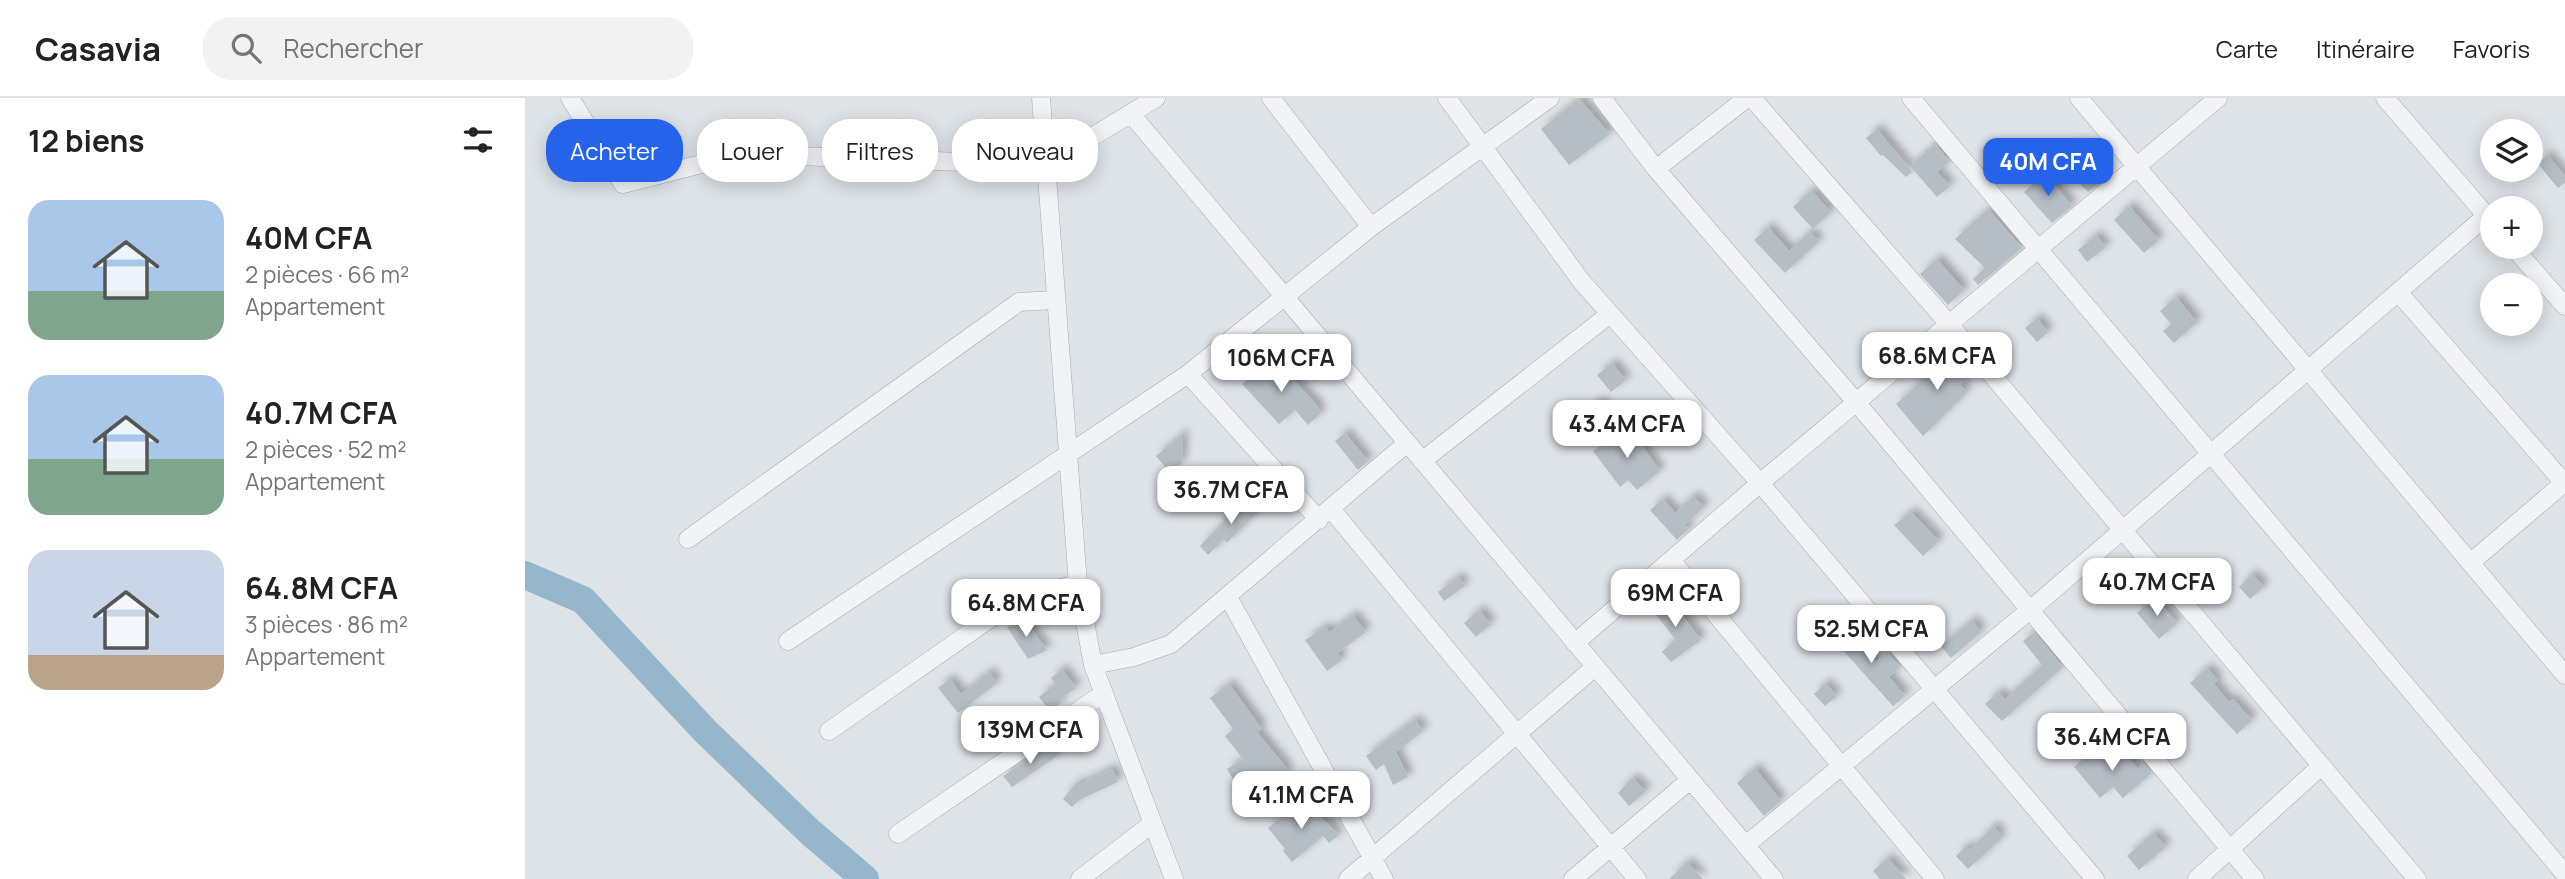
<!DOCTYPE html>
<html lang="fr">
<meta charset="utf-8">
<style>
:root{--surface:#fff;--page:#f2f2f2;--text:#222;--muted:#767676;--line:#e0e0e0;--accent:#2563eb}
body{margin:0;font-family:Manrope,sans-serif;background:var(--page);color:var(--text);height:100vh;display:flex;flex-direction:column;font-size:26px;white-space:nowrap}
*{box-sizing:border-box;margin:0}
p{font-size:23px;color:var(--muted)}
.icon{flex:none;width:38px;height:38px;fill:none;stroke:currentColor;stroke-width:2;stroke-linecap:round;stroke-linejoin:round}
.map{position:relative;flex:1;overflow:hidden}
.panel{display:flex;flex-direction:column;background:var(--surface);width:525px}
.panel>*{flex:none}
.banner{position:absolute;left:21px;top:21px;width:665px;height:63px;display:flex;gap:14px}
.tools{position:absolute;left:1955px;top:21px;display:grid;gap:14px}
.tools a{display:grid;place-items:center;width:63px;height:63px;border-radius:50%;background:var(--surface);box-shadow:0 4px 18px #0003;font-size:35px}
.price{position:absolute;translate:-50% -60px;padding:0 16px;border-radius:14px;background:#fff;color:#222;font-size:23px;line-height:46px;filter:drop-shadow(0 2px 4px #0008)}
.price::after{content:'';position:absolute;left:50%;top:42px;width:21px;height:16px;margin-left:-10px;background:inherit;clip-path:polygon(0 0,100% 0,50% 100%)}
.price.current{background:var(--accent);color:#fff}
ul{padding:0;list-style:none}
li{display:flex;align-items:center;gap:21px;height:175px;padding:0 28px}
li span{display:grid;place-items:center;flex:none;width:196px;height:140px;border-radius:21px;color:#555}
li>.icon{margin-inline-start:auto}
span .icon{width:84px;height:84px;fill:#fffc;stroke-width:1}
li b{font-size:30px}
h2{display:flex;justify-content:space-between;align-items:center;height:84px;padding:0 28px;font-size:30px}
.pill{padding:0 24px;border-radius:28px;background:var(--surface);box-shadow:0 4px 18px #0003;font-size:24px;line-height:63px}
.pill.current{background:var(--accent);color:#fff}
header{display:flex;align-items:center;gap:42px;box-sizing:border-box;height:98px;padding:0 35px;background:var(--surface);border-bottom:2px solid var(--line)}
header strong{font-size:33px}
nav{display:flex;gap:38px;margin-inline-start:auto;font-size:24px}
.search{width:490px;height:63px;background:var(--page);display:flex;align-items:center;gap:18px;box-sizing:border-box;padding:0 24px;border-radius:28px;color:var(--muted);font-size:26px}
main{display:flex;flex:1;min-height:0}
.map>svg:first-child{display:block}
</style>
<header>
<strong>Casavia</strong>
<div class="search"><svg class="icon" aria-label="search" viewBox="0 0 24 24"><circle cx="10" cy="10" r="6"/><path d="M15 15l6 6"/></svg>Rechercher</div>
<nav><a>Carte</a><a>Itinéraire</a><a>Favoris</a></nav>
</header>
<main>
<section class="panel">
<h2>12 biens<svg class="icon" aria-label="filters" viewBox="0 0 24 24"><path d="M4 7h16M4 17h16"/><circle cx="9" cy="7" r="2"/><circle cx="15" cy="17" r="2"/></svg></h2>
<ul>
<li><span style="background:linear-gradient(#a9c7e8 65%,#7fa58c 0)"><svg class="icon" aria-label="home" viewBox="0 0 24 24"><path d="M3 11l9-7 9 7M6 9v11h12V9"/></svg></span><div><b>40M CFA</b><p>2 pièces · 66 m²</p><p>Appartement</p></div></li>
<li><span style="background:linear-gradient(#a9c7e8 60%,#7fa58c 0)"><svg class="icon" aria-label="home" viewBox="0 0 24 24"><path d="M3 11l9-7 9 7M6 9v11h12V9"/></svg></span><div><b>40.7M CFA</b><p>2 pièces · 52 m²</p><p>Appartement</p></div></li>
<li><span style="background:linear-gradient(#c9d6e8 75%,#b9a48a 0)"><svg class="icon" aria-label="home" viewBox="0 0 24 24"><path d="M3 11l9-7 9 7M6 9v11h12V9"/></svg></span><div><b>64.8M CFA</b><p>3 pièces · 86 m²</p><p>Appartement</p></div></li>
</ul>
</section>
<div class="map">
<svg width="2040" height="781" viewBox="0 0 2040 781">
<defs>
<filter id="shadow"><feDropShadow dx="5.5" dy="-5.5" stdDeviation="3.5" flood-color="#0004"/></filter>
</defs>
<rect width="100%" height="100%" fill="#dee3e8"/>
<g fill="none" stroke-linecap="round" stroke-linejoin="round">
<!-- river -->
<path stroke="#96b6cb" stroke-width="28" d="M0 477 58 502 180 633 286 735 340 781"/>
</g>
<!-- building -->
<path fill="#b5bdc5" filter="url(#shadow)" d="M1054 1 1085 36 1044 67 1016 31Z
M1352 31 1387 74 1381 79 1358 57 1356 58 1341 40Z
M1410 46 1424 63 1412 74 1425 88 1412 99 1385 68Z
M1551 47 1578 82 1563 94 1533 63Z
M2022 57 2040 78V84L2033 90 2013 66Z
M1520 75 1547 108 1527 125 1499 94Z
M1286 92 1306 114 1288 131 1268 109Z
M1604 108 1634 142 1619 155 1589 122Z
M1463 111 1497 150 1453 187 1448 181 1460 170 1430 141Z
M1243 129 1264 153 1284 134 1294 143 1260 175 1229 142Z
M1571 137 1581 149 1562 164 1553 152Z
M1412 161 1439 192 1423 207 1395 176Z
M1651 199 1672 224 1649 245 1638 233 1646 226 1635 213Z
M1512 220 1523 234 1512 244 1500 230Z
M1430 250 1449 274 1435 287 1442 294 1398 338 1371 306 1406 275 1403 272Z
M749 261 791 306 796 315 783 327 770 312 754 326 717 286Z
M1087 265 1101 282 1086 294 1072 277Z
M1075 303 1082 313 1058 329 1052 319Z
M1104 329 1135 373 1112 392 1103 382 1095 389 1068 353Z
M658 335 657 364 645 375 631 358Z
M820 335 843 363 833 372 810 343Z
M1168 398 1179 409 1160 427 1164 431 1152 442 1125 412 1138 401 1150 415Z
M721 400 734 412 702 445 699 441 683 457 675 448Z
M1386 414 1414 443 1398 458 1369 427Z
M1727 476 1739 489 1725 501 1714 489Z
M933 479 940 488 919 503 913 494Z
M1142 497 1176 542 1146 564 1137 554 1150 541 1126 510Z
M1630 499 1652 525 1634 541 1612 515Z
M954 512 966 526 951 539 939 525Z
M828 517 841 534 812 555 817 562 802 573 780 542 800 529 805 534Z
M497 519 522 552 503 561 482 529Z
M1447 522 1456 534 1426 560 1416 548Z
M1320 527 1351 564 1362 554 1375 569 1364 579 1380 598 1368 608 1306 539Z
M1509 534 1538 569 1477 623 1460 606 1473 594 1480 601 1517 567 1498 543Z
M1682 570 1693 582 1689 586 1704 604 1708 601 1727 622 1712 636 1665 585Z
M537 571 551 590 535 601 537 604 525 613 514 599 530 586 526 580Z
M464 574 472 585 433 615 413 590 425 581 436 596Z
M1300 585 1312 598 1300 608 1289 596Z
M704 586 737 631 732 634 764 673 757 679 760 683 725 709 702 671 718 661 700 638 708 631 685 600Z
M890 621 898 633 871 654 883 679 868 687 859 666 851 672 841 658Z
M524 647 532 658 487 689 478 678Z
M1594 649 1613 671 1618 665 1627 675 1598 700 1588 689 1575 700 1549 669 1569 651 1579 662Z
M1230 670 1256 703 1239 718 1212 685Z
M587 671 593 684 554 702 547 709 538 701 552 684 554 687Z
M1107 680 1121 693 1104 708 1093 695Z
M782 705 814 737 804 745 798 738 767 764 758 753 760 751 743 730 772 708 775 711Z
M1468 728 1476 736 1473 738 1476 741 1443 771 1431 758 1441 748 1445 752Z
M1628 735 1641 749 1614 772 1602 758Z
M1363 760 1381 781H1355L1348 773Z
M1162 764 1178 781H1144Z"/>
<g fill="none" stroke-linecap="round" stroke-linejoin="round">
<!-- minor casing -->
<g stroke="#a3abb2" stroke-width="19">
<path id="minor" d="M45 0 98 86 216 56 521 67 631 0
M516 0 553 486 568 567 649 781
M746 0 846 129
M922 0 1057 184 1235 385 1570 781
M1077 0 1131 71 1331 304 1730 781
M1227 0 1424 226 1892 781
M1386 0 2040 776
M1554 0 2040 577
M1860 0 1967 124
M606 16 1249 781
M1131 71 1222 0
M1988 149 2040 208
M1873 194 2040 386
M663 276 794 422
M897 363 1085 216
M806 411 1112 781
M163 441 494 204 530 202
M1146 462 1410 781
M1945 465 2039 385
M703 499 859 781
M263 543 663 276 846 129 1025 0
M1050 545 1241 380 1693 0
M568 567 609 559 646 546 882 345
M304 633 496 499 553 486
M373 736 579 595
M1221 747 1505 512 1961 118
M555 781 628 725
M823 781 1070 569
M1048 781 1165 682
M1672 781 1796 668"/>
</g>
<!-- minor -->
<use href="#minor" stroke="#f1f3f6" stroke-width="18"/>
</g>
</svg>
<div class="tools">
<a><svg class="icon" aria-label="layers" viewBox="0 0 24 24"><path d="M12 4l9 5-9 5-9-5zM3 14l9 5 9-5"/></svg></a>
<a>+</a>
<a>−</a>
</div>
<b class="price current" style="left:1523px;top:100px">40M CFA</b>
<b class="price" style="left:1412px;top:294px">68.6M CFA</b>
<b class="price" style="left:756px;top:296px">106M CFA</b>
<b class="price" style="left:1102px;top:362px">43.4M CFA</b>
<b class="price" style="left:706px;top:428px">36.7M CFA</b>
<b class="price" style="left:1632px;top:520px">40.7M CFA</b>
<b class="price" style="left:1150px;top:531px">69M CFA</b>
<b class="price" style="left:501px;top:541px">64.8M CFA</b>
<b class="price" style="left:1346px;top:567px">52.5M CFA</b>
<b class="price" style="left:505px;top:668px">139M CFA</b>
<b class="price" style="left:1587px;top:675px">36.4M CFA</b>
<b class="price" style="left:776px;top:733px">41.1M CFA</b>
<div class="banner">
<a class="pill current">Acheter</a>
<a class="pill">Louer</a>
<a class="pill">Filtres</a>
<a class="pill">Nouveau</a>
</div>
</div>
</main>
